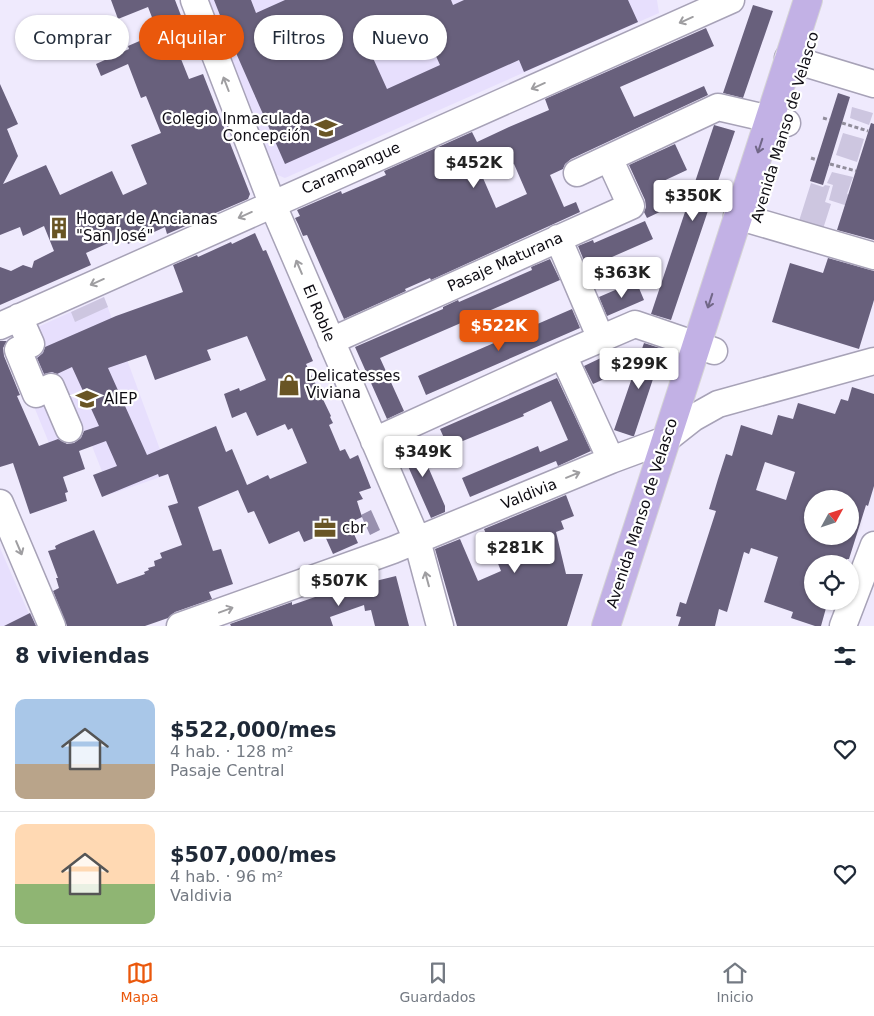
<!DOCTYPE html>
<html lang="es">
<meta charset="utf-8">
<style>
:root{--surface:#fff;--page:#f6f6f7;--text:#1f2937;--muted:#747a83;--line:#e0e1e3;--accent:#ea580c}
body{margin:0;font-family:"DejaVu Sans",sans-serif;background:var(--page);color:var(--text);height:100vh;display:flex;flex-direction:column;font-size:19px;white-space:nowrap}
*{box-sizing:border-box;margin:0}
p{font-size:16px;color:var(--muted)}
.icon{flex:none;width:28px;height:28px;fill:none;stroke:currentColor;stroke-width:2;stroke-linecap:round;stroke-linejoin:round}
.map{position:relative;height:626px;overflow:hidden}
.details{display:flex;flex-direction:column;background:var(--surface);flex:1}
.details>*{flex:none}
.top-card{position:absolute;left:15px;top:15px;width:500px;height:45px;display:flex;gap:10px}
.needle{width:32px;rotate:50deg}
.fabs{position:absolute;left:804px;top:490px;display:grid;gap:10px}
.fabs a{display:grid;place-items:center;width:55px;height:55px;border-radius:50%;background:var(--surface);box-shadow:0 1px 4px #0004;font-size:25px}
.price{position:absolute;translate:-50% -42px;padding:0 11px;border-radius:5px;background:#fff;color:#222;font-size:16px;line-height:32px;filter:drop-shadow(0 1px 2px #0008)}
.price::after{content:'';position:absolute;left:50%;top:30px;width:15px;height:11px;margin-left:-8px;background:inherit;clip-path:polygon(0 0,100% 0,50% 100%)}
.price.active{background:var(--accent);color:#fff}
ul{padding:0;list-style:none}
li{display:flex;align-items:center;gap:15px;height:125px;padding:0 15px}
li+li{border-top:1px solid var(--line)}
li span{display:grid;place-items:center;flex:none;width:140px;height:100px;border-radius:10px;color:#555}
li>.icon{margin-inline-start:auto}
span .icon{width:60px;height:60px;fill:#fffc;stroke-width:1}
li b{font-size:21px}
h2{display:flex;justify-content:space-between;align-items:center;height:60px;padding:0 15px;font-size:21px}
.chip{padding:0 18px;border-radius:22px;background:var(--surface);box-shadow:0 1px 4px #0004;font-size:18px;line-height:45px}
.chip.active{background:var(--accent);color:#fff}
.tabs{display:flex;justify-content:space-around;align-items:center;height:70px;border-top:1px solid var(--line);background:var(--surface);font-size:14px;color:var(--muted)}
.tabs a{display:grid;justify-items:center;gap:2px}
.tabs .active{color:var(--accent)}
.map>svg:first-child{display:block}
</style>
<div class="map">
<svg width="874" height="626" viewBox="0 0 874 626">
<rect width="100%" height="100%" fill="#efeafd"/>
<!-- built -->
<path fill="#e7dffd" d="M204 0H657L659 13 285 178 275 174Z
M104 297 169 474 111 494 86 431 49 443 7 341Z
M0 548 29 614 33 612 39 626H0Z"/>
<!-- green -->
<path fill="#cdc6e0" d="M852 107 873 113 869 125 850 118Z
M843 133 864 139 857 162 836 155Z
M832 172 853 177 847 194 857 198 854 208 829 200 833 185 827 183Z
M811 183 823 187 825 185 830 186 825 202 831 204 823 229 799 221Z
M104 297 108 307 75 322 71 312Z"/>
<!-- water -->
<path fill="#9890ae" d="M371 510 380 530 370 535 361 515Z"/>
<!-- building -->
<path fill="#68607c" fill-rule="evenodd" d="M111 0H175L190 39 186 40 190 50 179 54 189 79 203 74 250 194 248 199 167 234 165 227 128 244 124 236 86 253 91 265 0 305V267L11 271 23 265 32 268 34 261 54 251 44 226 23 236 20 227 0 235V84L18 124 7 129 18 156 3 184 46 165 60 195 112 171 123 195 147 184 131 145 161 133 146 96 141 98 128 64 101 76 96 64 129 49 128 46 158 33 148 7 118 19Z
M214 0H251L256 13 285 0H451L453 5 464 0H628L638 22 524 72 519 60 285 164 225 28ZM426 34 440 65 387 89 373 58Z
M753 5 773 11 743 98 723 93Z
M706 28 714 46 620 87 634 117 704 86 708 95 571 159 565 164 563 169 550 175 564 207 576 202 580 212 431 280 430 278 405 289 406 291 344 319 307 235 303 236 298 224 295 218 300 216 297 210 341 191 342 194 386 175 384 171 472 132 477 142 509 127 549 110 545 99ZM514 164 527 194 496 208 483 178Z
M838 93 850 97 823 185 810 181Z
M871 123 874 124V240L837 230Z
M714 125 735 131 671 320 651 314Z
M675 144 687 170 657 184 668 208 647 218 644 212 646 207 645 200 629 165Z
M645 221 653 239 587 268 578 246 593 240 594 243Z
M255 233 263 251 266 250 313 361 306 364 331 416 330 417 333 423 329 425 340 451 345 449 350 459 358 455 371 488 359 492 363 499 357 501 362 517 349 523 358 543 333 554 324 534 304 542 299 531 269 544 254 511 248 513 238 490 198 507 213 551 221 549 233 584 209 592 212 599 175 612 168 618 145 626H67L53 591 59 588 56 578H58L48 551 56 549 55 546 61 543 94 530 117 584 145 574 144 572 149 570 148 568 155 566 154 561 162 558 160 553 182 545 168 506 178 503 168 474 159 477 158 474 102 497 93 475 117 466 106 441 79 451 85 469 63 477 68 492 65 493 67 501 30 514 13 463 0 467V341H7L3 348 4 356 20 395 17 396 39 446 58 439 67 444 74 443 81 438 84 431 99 426 72 367 57 374 52 372 44 374 37 358 43 353 45 347 116 316 183 292 173 265 197 255 198 257 231 242 232 244ZM247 336 266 380 240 391 239 388 224 394 232 418 246 412 257 436 285 424 288 430 292 428 307 463 270 479 268 475 247 485 232 449 226 452 216 426 147 455 108 368 146 355 155 380 211 360 207 350Z
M828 258 874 271V300L859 349 772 322 790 263 823 273Z
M550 259 560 280 380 358 404 411 387 419 355 347 443 309V307L458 300 459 302 532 270 531 267Z
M636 281 644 300 607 316 599 297Z
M572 309 580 328 426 395 418 376Z
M644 343 663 349 634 436H632L614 430Z
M603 357 611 376 593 384 584 366Z
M557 378 591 451 558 466 556 461 470 497 462 478 538 446 540 452 568 440 551 401 523 414 524 416 448 447 440 429Z
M852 387 874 394V486L868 506 866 505 849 559H847L846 564H812V601H828L821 626H815L791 618 793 612 764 602 778 557 751 548 749 554 744 552 727 612 719 609 715 626H678L681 617 676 616 680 602 686 604 716 511 709 509 718 479 726 454 732 456 741 425 772 435 778 415 793 419 798 403 835 414 841 399 848 401ZM765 462 795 472 786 500 756 490ZM812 499H850V536H812Z
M416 439 445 506V512L431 518 399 446Z
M566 495 574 516 561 521 564 529 556 532 566 574H583L567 626H457L435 549 460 539 478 581 501 571 484 529Z
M396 576 409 626H375L371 610 365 611 364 605 330 617 333 626H231L230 624 292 602V605L347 586V588Z
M30 613 36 626H4Z"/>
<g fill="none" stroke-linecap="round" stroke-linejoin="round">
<!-- minor casing -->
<g stroke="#a7a2b7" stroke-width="29">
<path id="minor" d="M194 0 272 203 417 540 440 626
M788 58 874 84
M577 173 718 107 787 123
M737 216 874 256
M558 238 601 339
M19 317 31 344 18 350 36 394 51 387 69 429
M0 326 731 0
M331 341 631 206 609 158
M563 355 611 460
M374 441 563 355 635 324 714 351
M0 503 52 626
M180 626 393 550 611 460 665 440 693 418 718 404 874 361
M843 626 874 545"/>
</g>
<!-- major casing -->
<g stroke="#d4d3d5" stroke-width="30">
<path id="major" d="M606 626 808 0"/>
</g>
<!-- path -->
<path stroke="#918d9b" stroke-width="3" stroke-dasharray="4 2.5" stroke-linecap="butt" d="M823 118 830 120
M842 123 868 131
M811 158 817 160
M830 164 856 171"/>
<!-- minor -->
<use href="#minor" stroke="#fff" stroke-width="26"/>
<!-- major -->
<use href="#major" stroke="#c2b1e5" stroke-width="28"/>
</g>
<!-- one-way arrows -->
<defs><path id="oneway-shaft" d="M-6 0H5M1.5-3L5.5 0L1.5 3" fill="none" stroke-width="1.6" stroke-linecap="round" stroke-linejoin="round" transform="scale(1.25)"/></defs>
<g stroke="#9f9ea1">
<use href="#oneway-shaft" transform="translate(686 20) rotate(156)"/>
<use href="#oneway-shaft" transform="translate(226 84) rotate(-111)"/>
<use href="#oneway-shaft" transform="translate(538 86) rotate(156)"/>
<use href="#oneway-shaft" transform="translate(245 215) rotate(156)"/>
<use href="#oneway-shaft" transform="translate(299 267) rotate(-113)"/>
<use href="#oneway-shaft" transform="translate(97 282) rotate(156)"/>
<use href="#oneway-shaft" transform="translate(573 475) rotate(-22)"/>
<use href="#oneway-shaft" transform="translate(19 548) rotate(67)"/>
<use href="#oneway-shaft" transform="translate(427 579) rotate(-105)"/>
<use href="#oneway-shaft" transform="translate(226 610) rotate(-20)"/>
</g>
<g stroke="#716787">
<use href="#oneway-shaft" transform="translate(760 146) rotate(108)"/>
<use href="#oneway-shaft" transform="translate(710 301) rotate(108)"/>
</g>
<!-- icons -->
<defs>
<g id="school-bare" transform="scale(1.725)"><path d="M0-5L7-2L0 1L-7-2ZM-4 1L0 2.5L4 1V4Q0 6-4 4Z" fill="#695524" stroke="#fff" stroke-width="2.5" paint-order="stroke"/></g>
<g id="building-bare" transform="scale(1.725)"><path d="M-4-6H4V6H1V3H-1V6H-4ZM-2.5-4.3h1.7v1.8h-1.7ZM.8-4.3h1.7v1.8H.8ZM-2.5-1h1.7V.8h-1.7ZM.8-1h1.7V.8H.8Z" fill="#695524" stroke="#fff" stroke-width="2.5" paint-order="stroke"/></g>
<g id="shop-bare" transform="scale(1.725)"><path d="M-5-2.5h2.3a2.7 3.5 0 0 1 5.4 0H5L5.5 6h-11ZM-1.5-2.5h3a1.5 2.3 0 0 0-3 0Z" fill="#695524" stroke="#fff" stroke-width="2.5" paint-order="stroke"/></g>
<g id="university-bare" transform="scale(1.725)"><path d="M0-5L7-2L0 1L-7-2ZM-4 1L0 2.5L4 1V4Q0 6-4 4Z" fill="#695524" stroke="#fff" stroke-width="2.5" paint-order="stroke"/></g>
<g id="office-bare" transform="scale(1.725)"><path d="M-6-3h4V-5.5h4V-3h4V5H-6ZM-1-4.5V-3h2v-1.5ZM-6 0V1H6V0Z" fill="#695524" stroke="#fff" stroke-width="2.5" paint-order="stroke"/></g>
</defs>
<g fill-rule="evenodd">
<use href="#school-bare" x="326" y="128"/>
<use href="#building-bare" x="59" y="228"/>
<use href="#shop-bare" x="289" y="385"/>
<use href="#university-bare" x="87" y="399"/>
<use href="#office-bare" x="325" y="528"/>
</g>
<g text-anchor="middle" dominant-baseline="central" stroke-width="4.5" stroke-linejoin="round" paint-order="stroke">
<!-- poi labels -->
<g font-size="15" fill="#0f0d14" stroke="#fff" text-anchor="start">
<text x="310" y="119" text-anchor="end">Colegio Inmaculada<tspan x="310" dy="17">Concepción</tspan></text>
<text x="76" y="219">Hogar de Ancianas<tspan x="76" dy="17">"San José"</tspan></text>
<text x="306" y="376">Delicatesses<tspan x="306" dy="17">Viviana</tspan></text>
<text x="104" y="399">AIEP</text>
<text x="342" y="528">cbr</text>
</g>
<!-- street labels -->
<g font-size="15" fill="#0f0d14" stroke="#fff">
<text transform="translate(785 127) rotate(-73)">Avenida Manso de Velasco</text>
<text transform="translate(351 168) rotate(-24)">Carampangue</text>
<text transform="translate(505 262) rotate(-24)">Pasaje Maturana</text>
<text transform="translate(319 313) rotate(67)">El Roble</text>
<text transform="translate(529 494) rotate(-22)">Valdivia</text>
<text transform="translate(642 513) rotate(-72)">Avenida Manso de Velasco</text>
</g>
</g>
</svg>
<div class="fabs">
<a><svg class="needle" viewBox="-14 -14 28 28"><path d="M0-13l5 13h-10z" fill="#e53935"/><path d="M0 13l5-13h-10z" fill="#747a83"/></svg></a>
<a><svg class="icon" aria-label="locate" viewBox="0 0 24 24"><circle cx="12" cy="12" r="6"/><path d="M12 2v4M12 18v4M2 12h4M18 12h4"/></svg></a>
</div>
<b class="price" style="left:474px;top:189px">$452K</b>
<b class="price" style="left:693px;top:222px">$350K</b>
<b class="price" style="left:622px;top:299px">$363K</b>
<b class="price active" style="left:499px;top:352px">$522K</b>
<b class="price" style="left:639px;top:390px">$299K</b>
<b class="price" style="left:423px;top:478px">$349K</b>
<b class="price" style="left:515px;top:574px">$281K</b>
<b class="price" style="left:339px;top:607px">$507K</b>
<div class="top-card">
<a class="chip">Comprar</a>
<a class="chip active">Alquilar</a>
<a class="chip">Filtros</a>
<a class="chip">Nuevo</a>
</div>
</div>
<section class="details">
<h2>8 viviendas<svg class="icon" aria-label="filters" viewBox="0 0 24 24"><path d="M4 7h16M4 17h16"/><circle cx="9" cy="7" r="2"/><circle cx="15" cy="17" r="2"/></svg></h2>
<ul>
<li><span style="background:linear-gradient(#a9c7e8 65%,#b9a48a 0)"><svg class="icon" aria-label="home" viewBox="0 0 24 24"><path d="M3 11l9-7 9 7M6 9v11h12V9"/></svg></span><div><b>$522,000/mes</b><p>4 hab. · 128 m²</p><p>Pasaje Central</p></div><svg class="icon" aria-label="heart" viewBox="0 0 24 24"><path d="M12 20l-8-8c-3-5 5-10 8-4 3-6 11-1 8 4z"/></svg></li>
<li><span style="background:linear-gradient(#ffd9b3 60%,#8fb573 0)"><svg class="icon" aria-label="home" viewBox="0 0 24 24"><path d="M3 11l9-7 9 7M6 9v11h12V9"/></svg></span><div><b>$507,000/mes</b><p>4 hab. · 96 m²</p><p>Valdivia</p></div><svg class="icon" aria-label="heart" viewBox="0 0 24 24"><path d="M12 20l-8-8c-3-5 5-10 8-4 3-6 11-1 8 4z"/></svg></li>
</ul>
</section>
<nav class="tabs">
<a class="active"><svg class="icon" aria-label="map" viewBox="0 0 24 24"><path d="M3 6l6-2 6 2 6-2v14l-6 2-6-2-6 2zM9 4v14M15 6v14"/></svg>Mapa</a>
<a><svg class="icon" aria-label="saved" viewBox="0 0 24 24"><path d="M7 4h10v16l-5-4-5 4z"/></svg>Guardados</a>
<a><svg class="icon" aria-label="home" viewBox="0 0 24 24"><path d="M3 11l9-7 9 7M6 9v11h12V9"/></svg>Inicio</a>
</nav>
